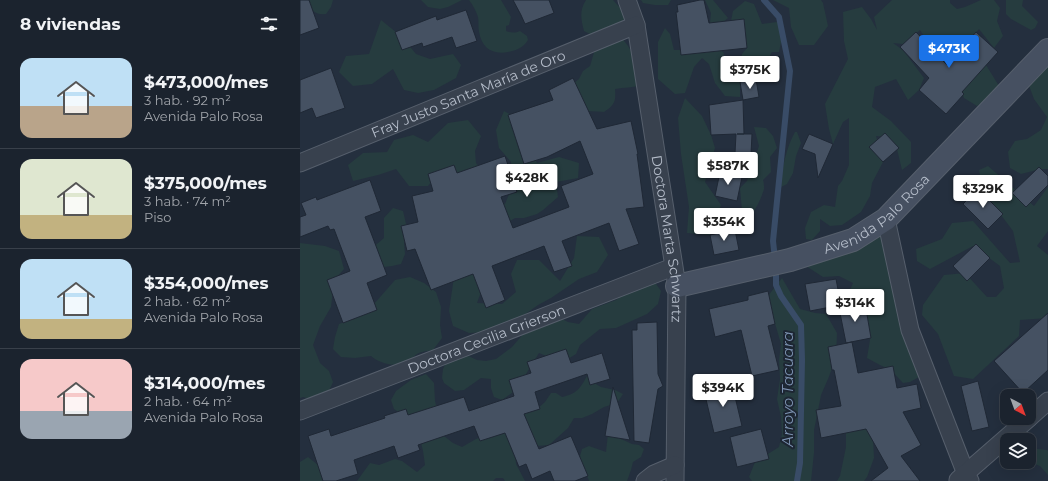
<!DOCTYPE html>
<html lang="es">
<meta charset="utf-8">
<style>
:root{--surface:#1b232e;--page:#282f3a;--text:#f1f3f6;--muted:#a0a4aa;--line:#39404a;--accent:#1a73e8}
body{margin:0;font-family:Montserrat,sans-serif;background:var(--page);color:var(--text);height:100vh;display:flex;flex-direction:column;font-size:15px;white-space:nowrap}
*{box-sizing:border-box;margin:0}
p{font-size:13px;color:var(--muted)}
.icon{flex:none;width:22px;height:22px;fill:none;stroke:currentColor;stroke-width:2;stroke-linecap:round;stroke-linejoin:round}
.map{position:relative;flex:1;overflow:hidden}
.sheet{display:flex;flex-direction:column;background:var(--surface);width:300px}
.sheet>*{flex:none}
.needle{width:26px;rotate:139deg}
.tools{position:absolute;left:700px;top:389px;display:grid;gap:8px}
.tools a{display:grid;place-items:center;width:36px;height:36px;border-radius:8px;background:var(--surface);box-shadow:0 4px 16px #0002,0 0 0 1px var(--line);font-size:20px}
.price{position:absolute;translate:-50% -34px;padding:0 9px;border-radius:4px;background:#fff;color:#222;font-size:13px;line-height:26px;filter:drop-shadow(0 1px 2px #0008)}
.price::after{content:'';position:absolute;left:50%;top:24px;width:12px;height:9px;margin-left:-6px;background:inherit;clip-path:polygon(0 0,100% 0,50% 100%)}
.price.on{background:var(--accent);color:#fff}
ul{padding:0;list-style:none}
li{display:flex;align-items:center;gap:12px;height:100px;padding:0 20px}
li+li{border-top:1px solid var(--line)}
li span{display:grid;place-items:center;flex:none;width:112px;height:80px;border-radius:12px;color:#555}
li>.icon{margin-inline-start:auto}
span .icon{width:48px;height:48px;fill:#fffc;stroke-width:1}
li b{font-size:17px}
h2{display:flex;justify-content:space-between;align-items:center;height:48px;padding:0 20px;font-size:17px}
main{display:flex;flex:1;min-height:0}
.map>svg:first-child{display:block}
</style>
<main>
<section class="sheet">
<h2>8 viviendas<svg class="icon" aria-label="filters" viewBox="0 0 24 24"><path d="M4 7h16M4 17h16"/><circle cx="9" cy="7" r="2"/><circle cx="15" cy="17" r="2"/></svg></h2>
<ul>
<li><span style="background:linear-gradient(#bfe0f5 60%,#b9a48a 0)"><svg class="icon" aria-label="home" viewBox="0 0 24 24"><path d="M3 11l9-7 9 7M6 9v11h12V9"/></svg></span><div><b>$473,000/mes</b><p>3 hab. · 92 m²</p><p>Avenida Palo Rosa</p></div></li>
<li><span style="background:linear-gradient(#dfe7d0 70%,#c2b280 0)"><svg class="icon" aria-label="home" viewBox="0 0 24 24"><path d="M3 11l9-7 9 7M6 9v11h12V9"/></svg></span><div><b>$375,000/mes</b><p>3 hab. · 74 m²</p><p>Piso</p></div></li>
<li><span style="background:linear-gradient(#bfe0f5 75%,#c2b280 0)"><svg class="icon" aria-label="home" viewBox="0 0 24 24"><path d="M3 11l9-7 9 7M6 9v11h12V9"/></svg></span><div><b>$354,000/mes</b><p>2 hab. · 62 m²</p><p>Avenida Palo Rosa</p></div></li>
<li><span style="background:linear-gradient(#f6c9c9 65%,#9aa5b1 0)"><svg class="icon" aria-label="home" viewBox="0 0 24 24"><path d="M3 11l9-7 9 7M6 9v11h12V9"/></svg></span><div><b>$314,000/mes</b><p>2 hab. · 64 m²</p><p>Avenida Palo Rosa</p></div></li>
</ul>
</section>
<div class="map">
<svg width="748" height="481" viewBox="0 0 748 481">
<rect width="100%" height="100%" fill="#242f3e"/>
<!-- green -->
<path fill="#263c3f" d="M7 0H33L31 7 26 14C14 15 11 10 7 0Z
M121 0H162L148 7 140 9 128 7Z
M169 0H201L211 17 209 25 206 26V31C211 33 215 33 220 31L227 36 228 40C223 48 217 50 208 52 192 55 182 48 179 32 178 27 179 22 178 17 176 11 173 5 169 0Z
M286 0H313L322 10 325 18C319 25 318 23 310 26 304 30 299 32 292 35L284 31C281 19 279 11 286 0Z
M341 0H371L368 5H355L343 3Z
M405 0H413L428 18 421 24 410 23 411 13Z
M473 0H521L523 3 528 26 514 45H499L491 27 489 8Z
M592 0H650V3L657 9 665 7 681 0H694L700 8 697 21 703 36 694 48 679 29 656 55 677 74 686 65 699 86 688 99 677 106 664 98 662 93 620 30 603 44 593 43 603 50 624 78 619 90 608 100 596 79 575 87 572 107 591 121 611 142V163L602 170 597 149 589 137 576 136 583 162 572 183 570 196 561 212 542 225 530 226 520 219V231L512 240 506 239 505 228 511 212 524 205 535 207 538 186 542 181 549 165V118L543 122 533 144 529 129 525 104 548 59 544 41 543 12 562 7 571 19 577 30 574 17Z
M706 0H723L722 6 738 22 735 28 731 30 711 19 706 14Z
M445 1 454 4 462 24 477 22 483 33 479 52H472L464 66 463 77 450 73 441 63 442 54 447 48 431 21 433 11Z
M81 20 102 37 116 54 130 59 153 54 161 65 156 78 134 90 118 93 104 90 93 69 72 84 53 86 39 72 46 56 69 54Z
M365 28 370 34 374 50H390L414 45 424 53 422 68 440 82V97L425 96 415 83 409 64 402 58 394 67 385 93 375 94 358 79V42Z
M317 37C320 38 323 39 325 42 335 53 338 71 342 85 333 88 324 87 315 89 316 101 315 105 304 112 296 111 288 111 280 111L266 89 279 79 283 71 290 66 295 49Z
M748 65V169H741L721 174 710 168 708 152 715 141 727 139 741 130 747 117 734 99 728 83Z
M385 98 402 116 411 135 415 148 405 182 421 205 410 235 387 233 389 207 381 154 378 118Z
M204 111 215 117 237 163 259 157 279 163 278 178 256 182 258 197 243 210 237 214 224 218H215L205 224 137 175 128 186H109L96 169 78 175 53 181 48 165 63 153 87 152 94 140 113 135 128 142 148 123 168 120 181 136 175 151 176 163 189 179 190 196 205 204 212 187 211 162 199 148 196 130Z
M454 127 466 128 473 136 477 148 470 157 471 172 463 180C464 183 464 186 464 189 460 203 451 219 439 227L433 216 426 210 435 208 442 211 440 188 447 181 459 146Z
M495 132H497L501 143 496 156 493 173 487 184 481 187C481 170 487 146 495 132Z
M688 166 734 206 748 187V231L737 246 748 255V318L720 320 719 336 673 379 654 376 638 334 622 315 623 305 644 275 665 273 687 297H696L704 288 700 266 673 246 630 269 617 261 616 249 642 239 652 223 673 221 710 263 720 262 713 231 683 191 679 170Z
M93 208 103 211 107 228 104 243 105 254 101 264 92 266 76 268 70 250 84 238V218Z
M277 236 299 237 308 255 297 272 279 279 251 298 238 305 213 323 188 332 169 333 153 326 149 311 155 270 176 261 186 278 177 303 202 304 216 292 211 274 217 260H239L260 281 274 258Z
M589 236 601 248 604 269 624 357 619 377 610 382 603 383 591 370 580 365 567 358 570 340 567 325 554 316 548 301 549 292 553 283 539 276 523 277 506 266 568 238Z
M0 243 25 246 39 251 44 269 37 277 33 289 31 307 20 326 13 345 20 363 29 371 33 382 27 395 18 401 3 397 0 398Z
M110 277 124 283 136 292 141 307 140 325 142 338 133 350C129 351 122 351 117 354 115 355 113 358 110 360 97 368 82 365 71 356L55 358 41 357 33 349 35 337 39 324 54 319 67 312 95 280Z
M482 278 500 309 515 313 526 314 537 333 536 358 528 379 521 395 514 430V453L511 481H452L449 477 455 462 479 447 482 434 481 417 477 399 480 379 479 360 481 344 474 320 464 301Z
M354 281 361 291 358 304 347 314 316 328 300 329 280 345 276 354 268 359 251 358 239 353 216 390 202 400 194 397 191 388V379L181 378 164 390 155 391 144 383 142 378 143 369 146 363 166 355 177 360 186 361 196 359 212 347 224 333 256 316 268 322 279 324 292 309 316 300 334 286Z
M126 374 134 383 135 401 144 436 153 443 162 447 176 439 189 434 208 419 236 410 245 402 251 393H256L262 397C276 394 280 389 287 376L290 377 294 383 301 387 315 390 323 394 317 403 304 407 292 414 282 418H274L268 428 249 445 237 446 215 453 216 464 225 481H205L203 478H196L193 481H57L70 463 79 465 95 459 102 461 117 472 125 465 123 451 119 435 104 416 94 409 91 400 96 391 111 380Z
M554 409 573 438 574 458 567 477 564 481H537L540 476 546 447V423Z
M308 433 332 444 339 445 344 449 341 457 333 462 331 470 327 481H289L288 478 284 473 280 456 282 449 289 446 306 452Z
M729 448 747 450 748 451V475L740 466 729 462Z
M8 457 18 465 26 481H0V462Z"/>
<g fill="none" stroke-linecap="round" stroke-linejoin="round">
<!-- stream -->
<path stroke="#394c67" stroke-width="6" d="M464 0 479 17 490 71 473 241 475 259
M476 268V285L481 296 501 325 502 360 500 463 497 481"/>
</g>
<!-- building -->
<path fill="#455162" stroke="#1f2835" d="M0 0H9L19 28 0 35Z
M213 0H249L254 13 225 24 221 15Z
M400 0H404L409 23 444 19 447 48 381 55 376 12H378L377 5Z
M166 10 177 41 156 48 152 37 123 47 122 43 102 50 95 32 136 16 137 20Z
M616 32 647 65 676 32 698 52 662 92 664 94 646 114 619 90 629 78 600 47Z
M31 68 45 108 16 118 12 108 0 113V80Z
M273 78 297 129 331 121 338 154H337L344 207 326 209 339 244 319 251 309 223 262 241 272 266 254 272 244 246 192 266 205 300 186 308 173 274 131 290 115 249 107 251 101 226 118 222 112 196 133 191 128 174 154 165 157 173 205 156 217 192 201 197 213 228 269 207 261 186 293 174 280 141 247 157 224 164 208 115 253 100 249 90Z
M456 79 459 97 443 100 440 82Z
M443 100 444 134H437H452L451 154 435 153 436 134 411 135 409 105Z
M585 133 599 148 583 162 569 147Z
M509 134 533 144 518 178 515 154 502 149Z
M739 167 748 176V185L726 207 712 193Z
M420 172 442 177 437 201 415 196Z
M70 180 81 211 65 217 87 275 67 283 77 310 43 323 27 280 50 271 34 229 30 230 28 226 0 237V217L6 215 1 203 16 197 17 200Z
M678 189 703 214 688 229 663 204Z
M435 230 439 250 414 255 410 235Z
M676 244 690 258 667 281 653 266Z
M536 279 541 305 510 311 505 284Z
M468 291 475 324 468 326 479 370 452 376 441 330 415 337 409 309 448 300V296Z
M565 303 571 338 546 343 539 308Z
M748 313V370L723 393 694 361Z
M357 322 358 374 363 386 358 389 349 443 334 441 332 330H337V323Z
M552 342 558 373 593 366 597 388 617 384 621 408 603 412 621 445 601 456 620 481H571L588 468 566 429 521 438 516 410 541 406 534 370H532L528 347Z
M266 349 271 363 302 353 310 379 290 385 287 374 235 392 240 409 224 414 239 449 271 436 288 476 275 481H254L250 471 232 479 226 464 219 467 205 433 180 441 174 426 118 445 120 450 98 458 94 446 54 460 58 474 36 481H23L8 436 29 429 31 436 85 418 84 416 106 409 108 415 164 397 169 411 214 396 209 380 231 373 227 362Z
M678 381 689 427 672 431 661 386Z
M432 384 442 426 414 433 404 391Z
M313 387 330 440 305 436Z
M461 429 469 459 437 467 430 437Z"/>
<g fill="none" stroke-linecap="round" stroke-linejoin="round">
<!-- street casing -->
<g stroke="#565f6c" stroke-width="19">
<g id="street">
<path id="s1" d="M327 0 336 25 377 286 375 481"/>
<path id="s2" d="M0 163 336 25"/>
<path d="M586 219 610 330 666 474 670 481"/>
<path id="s3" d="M0 411 373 267"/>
<path d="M729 418 748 401"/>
<path d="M658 480 729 418"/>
<path d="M345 481 354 474 375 465"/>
</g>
</g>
<!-- secondary casing -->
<g stroke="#565f6c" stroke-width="24">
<g id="secondary">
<path id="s4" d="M377 286 490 260 553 240 586 219 748 50"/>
</g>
</g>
<!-- street -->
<use href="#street" stroke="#38414e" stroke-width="17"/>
<!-- secondary -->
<use href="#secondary" stroke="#465061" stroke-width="22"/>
</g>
<g text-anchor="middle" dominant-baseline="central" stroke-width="4" stroke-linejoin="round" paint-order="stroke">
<!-- street labels -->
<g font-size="14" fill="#b4bcc9" stroke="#1d2633">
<text stroke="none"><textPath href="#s2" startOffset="182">Fray Justo Santa María de Oro</textPath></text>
<text stroke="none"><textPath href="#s4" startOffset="216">Avenida Palo Rosa</textPath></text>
<text stroke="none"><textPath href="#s1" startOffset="243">Doctora Marta Schwartz</textPath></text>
<text stroke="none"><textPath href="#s3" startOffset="200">Doctora Cecilia Grierson</textPath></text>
</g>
<!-- water labels -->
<g font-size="15" font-style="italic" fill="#7c92b1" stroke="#1d2633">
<text transform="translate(487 389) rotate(-90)">Arroyo Tacuara</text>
</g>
</g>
</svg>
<div class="tools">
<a><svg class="needle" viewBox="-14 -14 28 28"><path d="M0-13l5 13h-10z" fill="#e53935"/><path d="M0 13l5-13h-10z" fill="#a0a4aa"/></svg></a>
<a><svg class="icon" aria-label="layers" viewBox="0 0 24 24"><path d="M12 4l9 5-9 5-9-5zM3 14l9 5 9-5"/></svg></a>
</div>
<b class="price on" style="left:649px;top:69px">$473K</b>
<b class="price" style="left:450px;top:90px">$375K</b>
<b class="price" style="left:428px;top:186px">$587K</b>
<b class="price" style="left:227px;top:198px">$428K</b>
<b class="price" style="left:683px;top:209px">$329K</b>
<b class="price" style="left:424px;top:242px">$354K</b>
<b class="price" style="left:555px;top:323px">$314K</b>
<b class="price" style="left:423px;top:408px">$394K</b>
</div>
</main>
